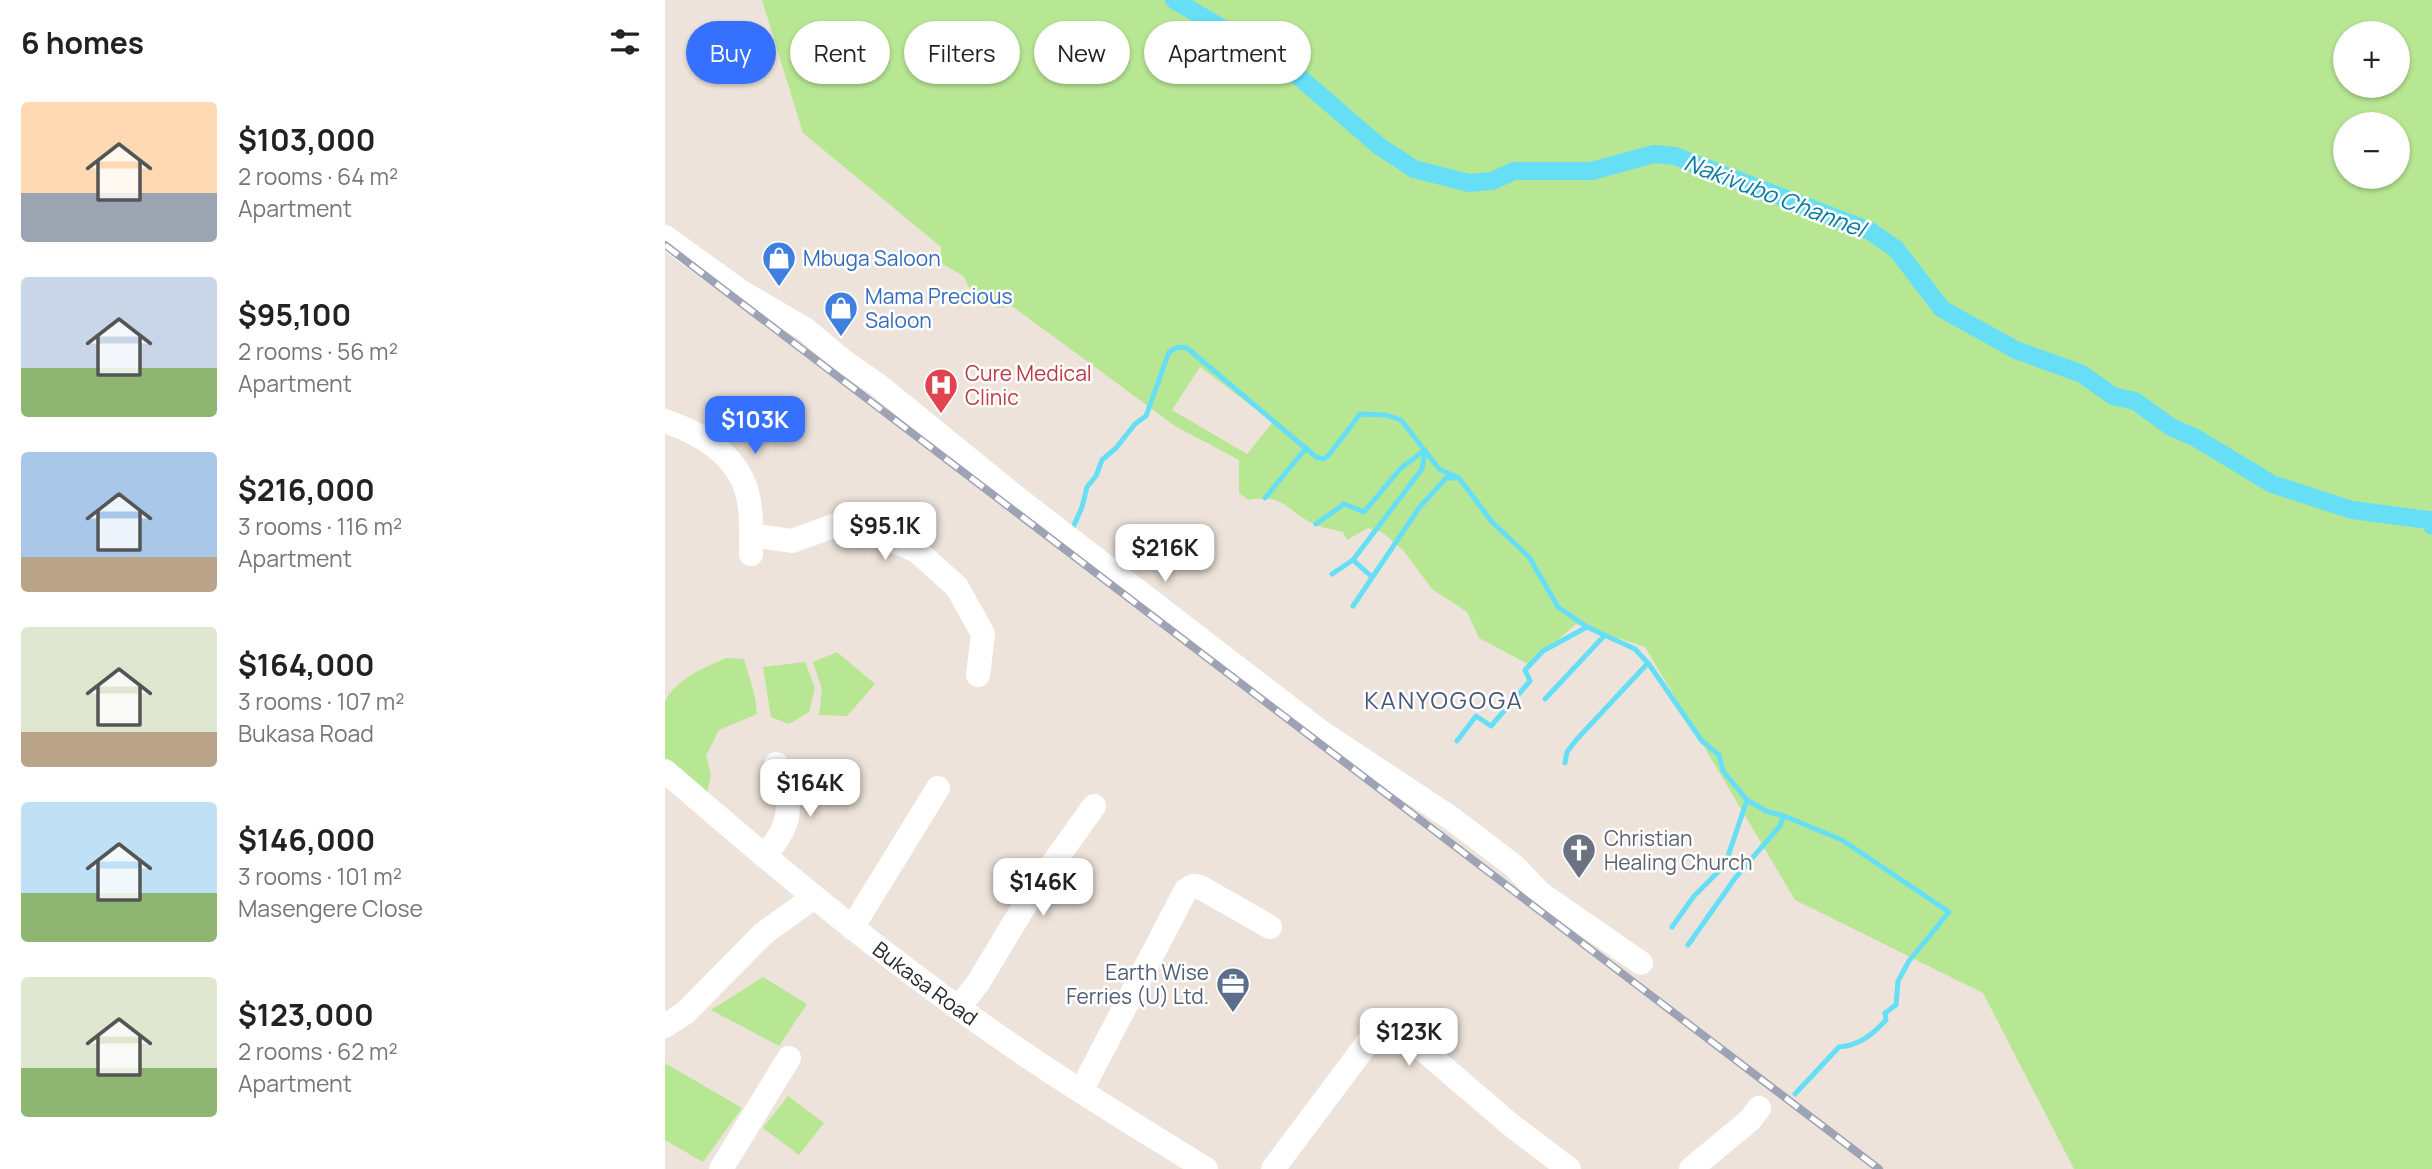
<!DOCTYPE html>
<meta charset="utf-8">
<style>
:root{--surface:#fff;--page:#f2f2f2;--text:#222;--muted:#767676;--accent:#3570ff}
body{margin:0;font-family:Manrope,sans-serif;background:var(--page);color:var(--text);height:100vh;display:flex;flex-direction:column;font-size:26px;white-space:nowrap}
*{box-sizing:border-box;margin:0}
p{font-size:23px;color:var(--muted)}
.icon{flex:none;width:38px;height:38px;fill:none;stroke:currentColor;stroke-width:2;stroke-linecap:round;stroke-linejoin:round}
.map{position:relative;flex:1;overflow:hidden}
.sheet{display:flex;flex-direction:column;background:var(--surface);width:665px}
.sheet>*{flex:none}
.guide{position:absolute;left:21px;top:21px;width:665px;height:63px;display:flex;gap:14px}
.buttons{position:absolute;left:1668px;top:21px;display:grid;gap:14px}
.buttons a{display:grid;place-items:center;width:77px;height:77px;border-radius:50%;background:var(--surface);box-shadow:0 2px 5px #0004;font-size:35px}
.price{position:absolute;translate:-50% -60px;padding:0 16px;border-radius:14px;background:#fff;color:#222;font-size:23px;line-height:46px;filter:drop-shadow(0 2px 4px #0008)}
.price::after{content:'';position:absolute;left:50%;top:42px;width:21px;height:16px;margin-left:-10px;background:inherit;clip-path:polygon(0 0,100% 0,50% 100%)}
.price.current{background:var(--accent);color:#fff}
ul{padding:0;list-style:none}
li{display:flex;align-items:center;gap:21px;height:175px;padding:0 21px}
li span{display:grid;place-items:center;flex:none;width:196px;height:140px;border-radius:7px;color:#555}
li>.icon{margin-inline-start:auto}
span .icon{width:84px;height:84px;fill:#fffc;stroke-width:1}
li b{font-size:30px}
h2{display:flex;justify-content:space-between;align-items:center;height:84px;padding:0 21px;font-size:30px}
.tag{padding:0 24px;border-radius:32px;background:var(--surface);box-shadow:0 2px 5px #0004;font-size:24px;line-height:63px}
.tag.current{background:var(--accent);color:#fff}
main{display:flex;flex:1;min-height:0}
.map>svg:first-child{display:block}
</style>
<main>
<section class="sheet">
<h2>6 homes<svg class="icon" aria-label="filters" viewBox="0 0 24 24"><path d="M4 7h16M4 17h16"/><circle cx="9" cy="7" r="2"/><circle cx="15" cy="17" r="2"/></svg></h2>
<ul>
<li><span style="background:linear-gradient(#ffd9b3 65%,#9aa5b1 0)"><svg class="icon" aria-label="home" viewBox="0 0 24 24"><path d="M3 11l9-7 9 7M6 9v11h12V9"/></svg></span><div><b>$103,000</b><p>2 rooms · 64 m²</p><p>Apartment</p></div></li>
<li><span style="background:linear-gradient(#c9d6e8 65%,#8fb573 0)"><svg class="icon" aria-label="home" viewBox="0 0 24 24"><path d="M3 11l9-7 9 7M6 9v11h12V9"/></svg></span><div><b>$95,100</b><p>2 rooms · 56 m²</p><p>Apartment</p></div></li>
<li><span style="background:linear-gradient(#a9c7e8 75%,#b9a48a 0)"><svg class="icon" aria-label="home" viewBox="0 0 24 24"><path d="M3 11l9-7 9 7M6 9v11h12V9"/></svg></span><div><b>$216,000</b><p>3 rooms · 116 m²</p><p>Apartment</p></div></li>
<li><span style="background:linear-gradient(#dfe7d0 75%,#b9a48a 0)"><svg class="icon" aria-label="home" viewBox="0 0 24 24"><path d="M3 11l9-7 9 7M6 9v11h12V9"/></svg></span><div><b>$164,000</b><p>3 rooms · 107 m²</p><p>Bukasa Road</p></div></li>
<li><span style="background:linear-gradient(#bfe0f5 65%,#8fb573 0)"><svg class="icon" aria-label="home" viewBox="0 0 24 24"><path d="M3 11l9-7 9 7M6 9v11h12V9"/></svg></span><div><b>$146,000</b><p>3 rooms · 101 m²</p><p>Masengere Close</p></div></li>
<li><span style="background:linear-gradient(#dfe7d0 65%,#8fb573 0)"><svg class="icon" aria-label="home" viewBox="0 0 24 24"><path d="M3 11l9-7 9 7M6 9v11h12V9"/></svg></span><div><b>$123,000</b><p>2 rooms · 62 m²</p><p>Apartment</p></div></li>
</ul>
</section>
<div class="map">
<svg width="1767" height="1169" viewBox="0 0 1767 1169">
<rect width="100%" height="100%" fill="#ede3da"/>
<!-- green -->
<path fill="#b8e793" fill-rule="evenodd" d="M97 0H1767V1169H1409L1318 993 1130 900 980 647 911 624 865 665 814 638 802 612 767 589 738 550 718 533 703 528 682 540 678 532C668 529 655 528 645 522 620 508 617 494 584 500L574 493V460L510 426 347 306 332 308 310 298 298 276 276 263V247L138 133ZM1680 33H1732V86H1680ZM1680 124H1732V177H1680ZM535 367 608 422 582 454 507 410Z
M172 652 210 684 182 716 154 715 157 689 148 662Z
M62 658 79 659 90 697 92 714 54 730 41 756 46 775 41 799 0 763C0 751 0 712 0 702 9 680 42 666 62 658Z
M140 662 150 688 144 712 124 724 106 717 98 667Z
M98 977 142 1004 114 1046 46 1010Z
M0 1063 77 1108 38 1162 0 1140Z
M123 1096 159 1123 134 1155 98 1128Z"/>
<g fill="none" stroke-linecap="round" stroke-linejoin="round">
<!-- stream -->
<path stroke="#66dff6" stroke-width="5" d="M600 498 641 448
M651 524 679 504 699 512 736 468 760 450
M406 532 417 507 422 487 431 476 437 460 451 448 470 424 481 416 504 352 513 347 522 348 651 457 658 459 664 455 695 414 721 415 736 420 774 469 794 478 827 522 864 557 893 607 922 627 970 649 983 663 1037 741 1054 755 1058 771 1082 800 1101 811 1119 816 1177 840 1284 912 1244 961 1233 981 1231 1005 1220 1013 1221 1020C1207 1035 1195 1045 1174 1047L1130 1094
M688 560 707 577
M667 574 688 560 757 469 760 451
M688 606 754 508 781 478H791
M880 699 940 635
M792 741 811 716 826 726 865 681 860 670 878 651 922 627
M900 763 902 752 912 739 983 663
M1007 927 1029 896 1060 865 1082 800
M1023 945 1071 877 1115 826 1119 816"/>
<!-- canal -->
<path stroke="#66dff6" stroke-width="18" d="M509 0 619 64 714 146 749 169 804 183 827 181 849 171H927L989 154 1010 156 1205 231 1231 249 1277 309 1351 350 1417 374 1448 396 1470 401 1506 427 1531 438 1607 484 1687 510 1764 520 1767 526"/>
<!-- minor -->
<g stroke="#fff" stroke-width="24">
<path d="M0 237 75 291 140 329 177 360 213 385 348 495 656 732 786 818 849 866 875 893 976 963"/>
<path d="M0 421C29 431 63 449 77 479 88 500 86 531 86 554"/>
<path d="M86 535 127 541 182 521 252 551 292 587 318 634 313 675"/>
<path id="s1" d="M0 771C112 868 226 963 349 1047 411 1090 476 1129 541 1169"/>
<path d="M99 856C114 839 128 820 121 796 117 785 112 776 111 764"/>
<path d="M187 928 273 788"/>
<path d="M294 1007 313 983 369 890 429 806"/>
<path d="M0 1026 20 1013 99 933 149 897"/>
<path d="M416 1091 521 890 528 886 535 887 605 927"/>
<path d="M56 1169 124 1058"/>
<path d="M608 1169 706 1038C722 1023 734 1031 749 1042L846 1125 904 1169"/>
<path d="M1026 1169 1085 1120 1094 1108"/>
</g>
<!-- rail casing -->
<g stroke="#9da3b5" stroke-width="8">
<path id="rail" d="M0 245 1214 1169"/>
</g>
<!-- rail -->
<use href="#rail" stroke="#fff" stroke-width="5" stroke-dasharray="16" stroke-linecap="butt"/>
</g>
<!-- icons -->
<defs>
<g id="shop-pin" transform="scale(1.75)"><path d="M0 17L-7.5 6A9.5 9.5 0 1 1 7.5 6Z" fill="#3f7fe0" stroke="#fff"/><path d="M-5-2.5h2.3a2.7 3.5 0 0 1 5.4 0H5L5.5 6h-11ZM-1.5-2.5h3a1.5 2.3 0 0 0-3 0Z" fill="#fff"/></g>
<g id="hospital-pin" transform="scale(1.75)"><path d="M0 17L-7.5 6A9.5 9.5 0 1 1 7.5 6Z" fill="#e0444e" stroke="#fff"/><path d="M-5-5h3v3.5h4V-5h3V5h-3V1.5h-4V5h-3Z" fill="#fff"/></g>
<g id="church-pin" transform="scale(1.75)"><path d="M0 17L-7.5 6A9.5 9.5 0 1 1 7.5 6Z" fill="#6b7280" stroke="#fff"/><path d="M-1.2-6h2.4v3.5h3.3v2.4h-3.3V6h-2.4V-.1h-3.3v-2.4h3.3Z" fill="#fff"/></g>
<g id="office-pin" transform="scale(1.75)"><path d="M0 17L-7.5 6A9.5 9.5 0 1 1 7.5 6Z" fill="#5c6f8a" stroke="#fff"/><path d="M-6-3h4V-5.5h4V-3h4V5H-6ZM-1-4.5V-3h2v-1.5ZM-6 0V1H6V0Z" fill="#fff"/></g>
</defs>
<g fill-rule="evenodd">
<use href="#shop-pin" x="114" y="258"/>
<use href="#shop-pin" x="176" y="308"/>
<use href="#hospital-pin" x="276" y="385"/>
<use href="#church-pin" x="914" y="850"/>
<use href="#office-pin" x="568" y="984"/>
</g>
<g text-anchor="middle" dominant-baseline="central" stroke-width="5" stroke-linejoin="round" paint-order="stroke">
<!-- shop labels -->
<g font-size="21" fill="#366cbe" stroke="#fff" text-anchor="start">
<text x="138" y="258">Mbuga Saloon</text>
<text x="200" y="296">Mama Precious<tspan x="200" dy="24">Saloon</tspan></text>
</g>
<!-- health labels -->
<g font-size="21" fill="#be3a42" stroke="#fff" text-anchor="start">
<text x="300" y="373">Cure Medical<tspan x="300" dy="24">Clinic</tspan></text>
</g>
<!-- worship labels -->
<g font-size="21" fill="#5b616d" stroke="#fff" text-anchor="start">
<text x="939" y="838">Christian<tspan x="939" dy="24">Healing Church</tspan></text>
</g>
<!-- service labels -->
<g font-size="21" fill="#4e5e75" stroke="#fff" text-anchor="end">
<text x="544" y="972">Earth Wise<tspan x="544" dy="24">Ferries (U) Ltd.</tspan></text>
</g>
<!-- street labels -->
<g font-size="21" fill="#292929" stroke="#fff">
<text stroke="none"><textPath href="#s1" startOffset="336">Bukasa Road</textPath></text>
</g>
<!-- water labels -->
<g font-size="23" font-style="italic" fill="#057ca2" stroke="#fff">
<text transform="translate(1110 195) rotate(21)">Nakivubo Channel</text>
</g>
<!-- quarter labels -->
<g font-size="24" letter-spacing="2" fill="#47567d" stroke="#fff">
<text x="779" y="699">KANYOGOGA</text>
</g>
</g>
</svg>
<div class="buttons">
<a>+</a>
<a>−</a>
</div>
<b class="price current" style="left:90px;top:456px">$103K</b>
<b class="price" style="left:220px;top:562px">$95.1K</b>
<b class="price" style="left:500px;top:584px">$216K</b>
<b class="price" style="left:145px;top:819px">$164K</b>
<b class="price" style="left:378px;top:918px">$146K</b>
<b class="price" style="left:744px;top:1068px">$123K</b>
<div class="guide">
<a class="tag current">Buy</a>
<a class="tag">Rent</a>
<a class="tag">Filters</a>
<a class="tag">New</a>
<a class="tag">Apartment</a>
</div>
</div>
</main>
